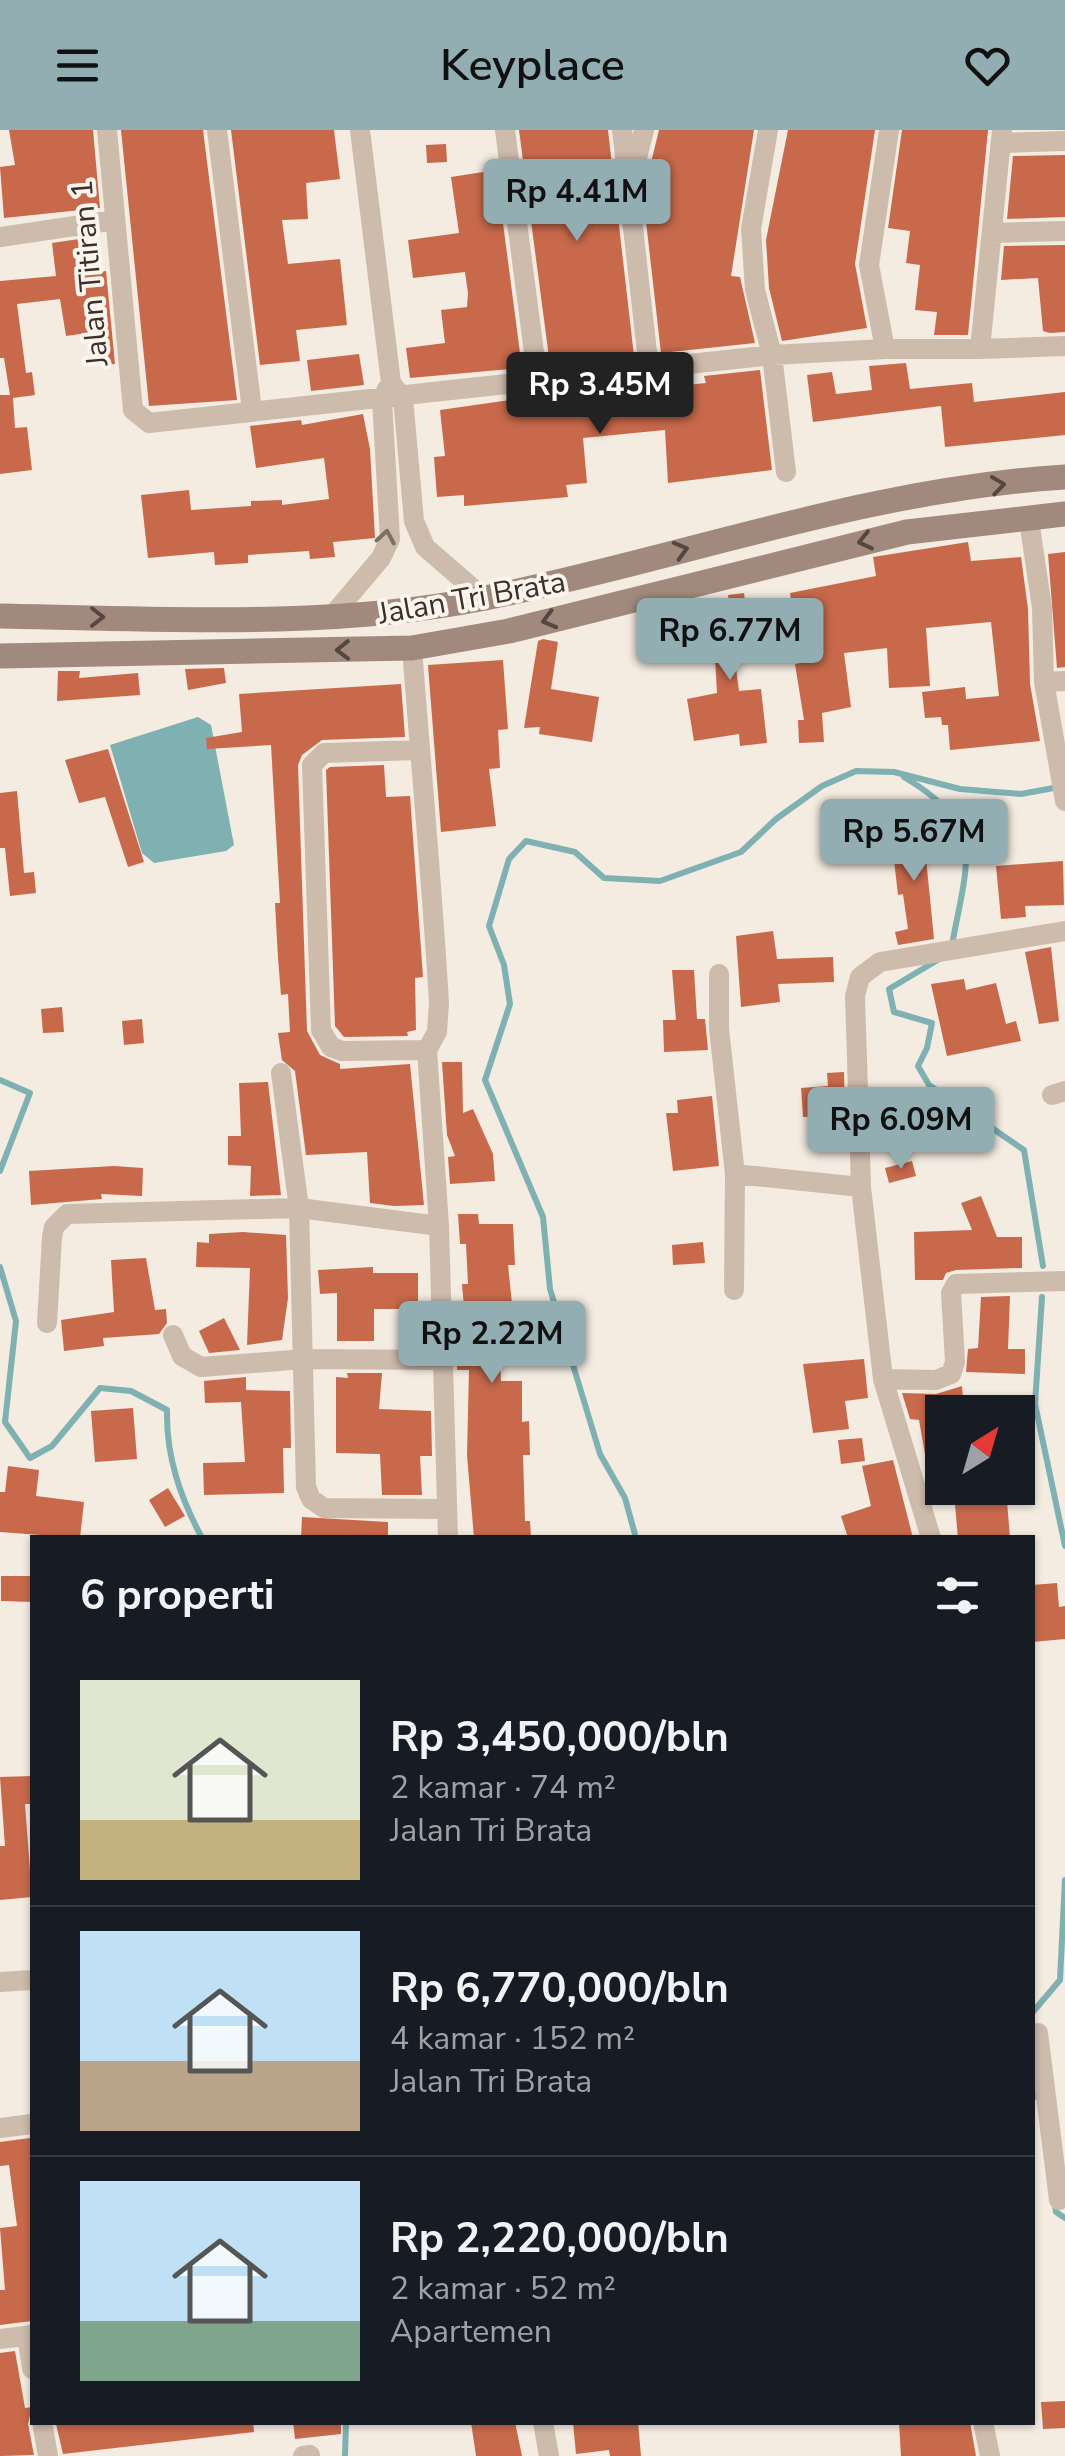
<!DOCTYPE html>
<html lang="id">
<meta charset="utf-8">
<style>
:root{--surface:#171b24;--page:#20242c;--text:#f1f3f6;--muted:#9ea1a6;--line:#363941;--accent:#92aeb2}
body{margin:0;font-family:"Nunito Sans",sans-serif;background:var(--page);color:var(--text);height:100vh;display:flex;flex-direction:column;font-size:38px;white-space:nowrap}
*{box-sizing:border-box;margin:0}
p{font-size:32px;color:var(--muted)}
.icon{flex:none;width:55px;height:55px;fill:none;stroke:currentColor;stroke-width:2;stroke-linecap:round;stroke-linejoin:round}
.map{position:relative;flex:1;overflow:hidden}
.side{position:absolute;left:30px;top:1405px;width:1005px;height:890px;display:flex;flex-direction:column;background:var(--surface);border-radius:0px;box-shadow:0 2px 8px #0004}
.side>*{flex:none}
.needle{width:65px;rotate:37deg}
.buttons{position:absolute;left:925px;top:1265px;display:grid;gap:20px}
.buttons a{display:grid;place-items:center;width:110px;height:110px;border-radius:0px;background:var(--surface);box-shadow:0 2px 8px #0004;font-size:50px}
.price{position:absolute;translate:-50% -85px;padding:0 22px;border-radius:10px;background:var(--accent);color:#111;font-size:32px;line-height:65px;filter:drop-shadow(0 2px 5px #0008)}
.price::after{content:'';position:absolute;left:50%;top:60px;width:30px;height:22px;margin-left:-15px;background:inherit;clip-path:polygon(0 0,100% 0,50% 100%)}
.price.current{background:#222;color:#fff}
ul{padding:0;list-style:none}
li{display:flex;align-items:center;gap:30px;height:250px;padding:0 50px}
li+li{border-top:2px solid var(--line)}
li span{display:grid;place-items:center;flex:none;width:280px;height:200px;border-radius:0px;color:#555}
li>.icon{margin-inline-start:auto}
span .icon{width:120px;height:120px;fill:#fffc;stroke-width:1}
li b{font-size:42px}
h2{display:flex;justify-content:space-between;align-items:center;height:120px;padding:0 50px;font-size:42px}
header{display:flex;justify-content:space-between;align-items:center;height:130px;padding:0 50px;background:var(--accent);color:#111;font-size:45px;font-weight:600}
.map>svg:first-child{display:block}
</style>
<header><svg class="icon" aria-label="menu" viewBox="0 0 24 24"><path d="M4 6h16M4 12h16M4 18h16"/></svg>Keyplace<svg class="icon" aria-label="heart" viewBox="0 0 24 24"><path d="M12 20l-8-8c-3-5 5-10 8-4 3-6 11-1 8 4z"/></svg></header>
<div class="map">
<svg width="1065" height="2326" viewBox="0 0 1065 2326">
<rect width="100%" height="100%" fill="#f4ebe1"/>
<!-- water -->
<path fill="#7fb0b2" d="M198 587 211 595 234 715 226 721 154 733 142 723 110 615Z"/>
<g fill="none" stroke-linecap="round" stroke-linejoin="round">
<!-- stream -->
<path stroke="#7fb0b2" stroke-width="6" d="M904 647C988 697 967 731 952 815
M941 828 889 859 894 882 932 893 927 918 918 936 929 955 1024 1020 1043 1136
M0 950 30 963 0 1041
M0 1137 16 1191 5 1292 30 1328 52 1316 100 1258 131 1261 167 1280C166 1326 180 1367 202 1408
M1042 1167 1035 1274 1065 1416
M636 1408 625 1368 600 1324 550 1159 543 1087 485 950 510 874 504 835 489 796 509 729 526 711 575 722 604 748 660 751 741 722 776 689 822 656 856 641 894 642 960 659 1021 664 1059 657
M1032 1883 1060 1850 1065 1750
M1032 1952 1038 1968
M1055 2075 1056 2082 1065 2088
M345 2326 346 2292"/>
</g>
<!-- building -->
<path fill="#c8694b" d="M9 0H93L100 78 4 88 0 37 15 35Z
M121 0H203L237 270 149 276Z
M231 0H334L340 49 306 53 308 89 282 90 288 134 340 129 347 195 296 200 300 231 260 235Z
M519 0H608L634 226 550 235Z
M659 0H754L731 146 740 147 755 213 661 223 643 65Z
M788 0H875L855 134 867 198 782 211 769 158 766 110Z
M902 0H988L968 205H934L937 182 915 180 920 135 906 133 910 101 888 98Z
M446 14 447 32 427 33 426 15Z
M1065 25V87L1007 89 1013 26Z
M496 40 522 238 410 248 406 218 445 213 441 180 467 177 468 163 465 142 413 148 408 110 459 103 451 47Z
M86 108 91 143 106 141 115 234 104 235 101 201 66 206 60 169 17 174 26 243 32 242 35 265 13 268 15 298 27 297 32 340 0 344V265H10L4 228H0V151L56 146 52 113Z
M1065 115V202L1050 203 1043 201 1038 148 1001 150 1004 116Z
M359 224 364 255 311 261 307 230Z
M906 233 910 259 972 253 974 272 1065 262V305L945 317 941 276 813 292 807 245 832 242 836 264 872 260 869 236Z
M760 240 772 340 668 353 665 300 583 308 587 353 566 355 568 367 464 376V365L437 367 434 327 445 326 440 280 579 260 580 266 706 253 704 246Z
M363 284 370 319 375 408 333 412 335 427 310 429 309 421 248 425V433L215 435 214 422 148 428 141 365 189 360 191 380 251 376V371L282 370V375L329 369 324 328 256 338 250 296 301 290 302 295Z
M968 412 971 431 1021 427 1028 479 1030 554 1040 611 950 620 948 595H942L941 587 925 588 922 562 965 557 966 569 999 566 991 492 926 498 930 556 889 558 887 518 844 523 851 577 822 583 824 612 799 613 798 590H804L795 534 801 533 790 463 876 446 873 427Z
M1065 422V537L1057 538 1048 424Z
M744 463 752 528 735 530 739 561 761 559 767 613 740 616 739 604 694 611 687 569 717 563 712 475 729 473 728 465Z
M543 509 558 512 551 559 599 567 592 612 539 604 540 597 524 598 538 511Z
M503 530 508 599 498 600 500 638 489 639 496 696 441 702 428 535Z
M224 538 226 553 188 560 185 539Z
M58 541H80L79 548 138 543 140 565 57 571Z
M401 554 405 607 322 610 302 625 298 635 307 901 320 925 340 934V939L410 934 424 1075 394 1076 370 1073 367 1022 306 1025 295 941 282 930 278 903 290 902 288 864 281 865 278 828 275 773H280L271 615 207 619 206 608 242 602 239 564Z
M108 619 144 732 128 737 105 667 79 673 65 630Z
M384 635 386 667 410 666 423 847 415 848 416 900 407 902 408 906 344 907 335 896 326 640 330 637Z
M17 661 24 743 34 742 36 763 10 766 5 718H0V663Z
M928 697 932 717 925 718 934 809 898 815 895 802 908 799 903 764 898 765 891 704Z
M1063 731 1064 775 1025 776 1026 787 1001 789 996 736Z
M773 801 777 829 833 827 834 852 778 854 780 872 741 877 736 806Z
M1051 817 1059 891 1039 894 1025 822Z
M672 840H694L697 889H705L708 920 664 922 663 890H676Z
M964 849 966 860 996 853 1006 894 1016 891 1021 911 947 926 931 854Z
M62 877 64 902 43 903 41 879Z
M142 889 144 913 124 915 122 891Z
M442 932H462L463 983 473 979 493 1024 495 1051 450 1054 448 1027 455 1026 447 1005Z
M844 942 845 985 803 987 801 958 828 956 827 943Z
M268 952 281 1065 250 1066 251 1036 228 1035V1006H241L239 953Z
M712 966 719 1036 673 1041 666 983H678L677 970Z
M912 1031 916 1046 889 1053 885 1038Z
M114 1036 143 1038 142 1066 101 1064 102 1069 31 1075 29 1041Z
M981 1066 997 1107H1022V1138L956 1140 946 1143 943 1150H915L914 1102 972 1100 961 1073Z
M458 1084H478L479 1094H513L515 1135H508L513 1183 498 1184 501 1251H522V1292L529 1291 530 1325H523L525 1391H530L531 1408H474L467 1325 469 1240H457L456 1201 466 1200 462 1154H468L466 1114H460Z
M243 1102 286 1105 288 1168 282 1210 247 1215 250 1138 196 1137 197 1112 209 1113V1104Z
M703 1112 705 1133 673 1135 672 1115Z
M146 1128 155 1180 166 1179 167 1193 159 1204 103 1208 104 1216 64 1221 61 1190 114 1182 111 1130Z
M373 1137V1143H418V1179H374V1211H337V1163L320 1164 318 1140Z
M1010 1166 1008 1219H1025V1244L966 1242 968 1219 978 1218 981 1167Z
M224 1188 240 1220 209 1223 199 1201Z
M864 1229 868 1268 845 1271 849 1299 813 1303 803 1234Z
M347 1243H382L379 1279 431 1281 432 1326H420L422 1365H382L380 1324 336 1323V1247L348 1248Z
M246 1247V1260L290 1261 291 1318H283L284 1363 204 1365 203 1333 245 1332 241 1272 205 1273 204 1251Z
M962 1256 964 1282H942V1328L926 1330 919 1290 910 1289 902 1263 936 1264Z
M133 1278 137 1329 95 1332 91 1281Z
M862 1308 865 1331 841 1334 838 1310Z
M893 1330 913 1408H848L841 1386 871 1376 862 1336Z
M8 1336 39 1340 36 1366 84 1372 80 1408 0 1402V1362H5Z
M168 1358 185 1386 165 1397 149 1370Z
M1007 1371 1010 1408H958L955 1375Z
M302 1387 388 1392V1408H301Z
M1 1446H32V1472L1 1471Z
M1057 1453 1059 1477 1065 1476V1509L1032 1512V1455Z
M32 1646V1674H25L32 1767 0 1770V1716H5L0 1647Z
M30 2008 32 2191 0 2195V2160H5L0 2098 17 2096 9 2035 0 2036V2012Z
M15 2221 25 2278 32 2277 28 2294 34 2325 0 2326V2223Z
M1065 2271V2298L1043 2299 1041 2272Z
M253 2292 254 2302 63 2324 56 2294Z
M293 2292H341V2304L295 2309Z
M471 2292H515L522 2326H476Z
M573 2292H638L641 2326H610L609 2320 576 2324Z
M899 2292H970L976 2326H901Z"/>
<g fill="none" stroke-linecap="round" stroke-linejoin="round">
<!-- street -->
<path stroke="#cdbbac" stroke-width="20" d="M107 0 133 280 149 293 772 225 885 219 869 135 889 0
M217 0 252 280
M360 0 391 253 403 268 414 391 425 417 484 468
M505 0 538 253
M622 0 649 240
M768 0 751 99 755 160 772 225 786 342
M1002 0 980 219 1065 216
M1001 13 1065 11
M632 48 644 0
M992 103 1065 101
M0 107 115 90
M885 219H980
M1029 390 1042 478 1044 552 1065 551
M332 486 381 428 390 409 382 270 387 259
M412 518C421 637 432 754 439 873L437 902 427 920 439 1096 448 1408
M1044 552 1065 671
M418 620 324 623 312 635 321 900 331 917 342 921 427 920
M719 844V899L735 1044 734 1160
M281 943 299 1078 306 1357 311 1369 324 1378 447 1379
M1052 965 1065 961
M735 1044 861 1057
M47 1193 52 1107 54 1097 67 1084 299 1078 439 1096
M173 1205 182 1226 201 1237 305 1229 442 1230
M883 1249 936 1250 951 1244 955 1232 951 1163 956 1154 1065 1151
M931 1408 883 1249 861 1057 855 866 860 847 880 832 1065 801
M0 1852 32 1850
M1038 1903 1059 2070
M0 1998 32 1994
M27 2206 32 2239
M0 2209 32 2205
M42 2292 48 2326
M543 2292 549 2326
M983 2292 990 2326
M303 2326 310 2325"/>
<!-- secondary -->
<path stroke="#a18a7d" stroke-width="25" d="M0 486C158 489 330 499 485 468 679 429 866 359 1065 347
M0 526 412 518 509 501 907 402 1065 384"/>
</g>
<!-- one-way arrows -->
<defs><path id="oneway-chevron" d="M-2-3.5L2.5 0L-2 3.5" fill="none" stroke-width="1.6" stroke-linecap="round" stroke-linejoin="round" transform="scale(2.5)"/></defs>
<g stroke="#544640">
<use href="#oneway-chevron" transform="translate(998 355) rotate(-8)"/>
<use href="#oneway-chevron" transform="translate(865 411) rotate(167)"/>
<use href="#oneway-chevron" transform="translate(681 420) rotate(-16)"/>
<use href="#oneway-chevron" transform="translate(97 487)"/>
<use href="#oneway-chevron" transform="translate(549 490) rotate(165)"/>
<use href="#oneway-chevron" transform="translate(343 520) rotate(179)"/>
</g>
<use stroke="#7d6f65" href="#oneway-chevron" transform="translate(386 407) rotate(-80)"/>
<g text-anchor="middle" dominant-baseline="central" stroke-width="8" stroke-linejoin="round" paint-order="stroke">
<!-- street labels -->
<g font-size="30" fill="#3b302b" stroke="#fbf5ee">
<text transform="translate(90 143) rotate(-95)">Jalan Titiran 1</text>
<text transform="translate(472 468) rotate(-10)">Jalan Tri Brata</text>
</g>
</g>
</svg>
<div class="buttons">
<a><svg class="needle" viewBox="-14 -14 28 28"><path d="M0-13l5 13h-10z" fill="#e53935"/><path d="M0 13l5-13h-10z" fill="#9ea1a6"/></svg></a>
</div>
<b class="price" style="left:577px;top:114px">Rp 4.41M</b>
<b class="price current" style="left:600px;top:307px">Rp 3.45M</b>
<b class="price" style="left:730px;top:553px">Rp 6.77M</b>
<b class="price" style="left:914px;top:754px">Rp 5.67M</b>
<b class="price" style="left:901px;top:1042px">Rp 6.09M</b>
<b class="price" style="left:492px;top:1256px">Rp 2.22M</b>
<section class="side">
<h2>6 properti<svg class="icon" aria-label="filters" viewBox="0 0 24 24"><path d="M4 7h16M4 17h16"/><circle cx="9" cy="7" r="2"/><circle cx="15" cy="17" r="2"/></svg></h2>
<ul>
<li><span style="background:linear-gradient(#dfe7d0 70%,#c2b280 0)"><svg class="icon" aria-label="home" viewBox="0 0 24 24"><path d="M3 11l9-7 9 7M6 9v11h12V9"/></svg></span><div><b>Rp 3,450,000/bln</b><p>2 kamar · 74 m²</p><p>Jalan Tri Brata</p></div></li>
<li><span style="background:linear-gradient(#bfe0f5 65%,#b9a48a 0)"><svg class="icon" aria-label="home" viewBox="0 0 24 24"><path d="M3 11l9-7 9 7M6 9v11h12V9"/></svg></span><div><b>Rp 6,770,000/bln</b><p>4 kamar · 152 m²</p><p>Jalan Tri Brata</p></div></li>
<li><span style="background:linear-gradient(#bfe0f5 70%,#7fa58c 0)"><svg class="icon" aria-label="home" viewBox="0 0 24 24"><path d="M3 11l9-7 9 7M6 9v11h12V9"/></svg></span><div><b>Rp 2,220,000/bln</b><p>2 kamar · 52 m²</p><p>Apartemen</p></div></li>
</ul>
</section>
</div>
